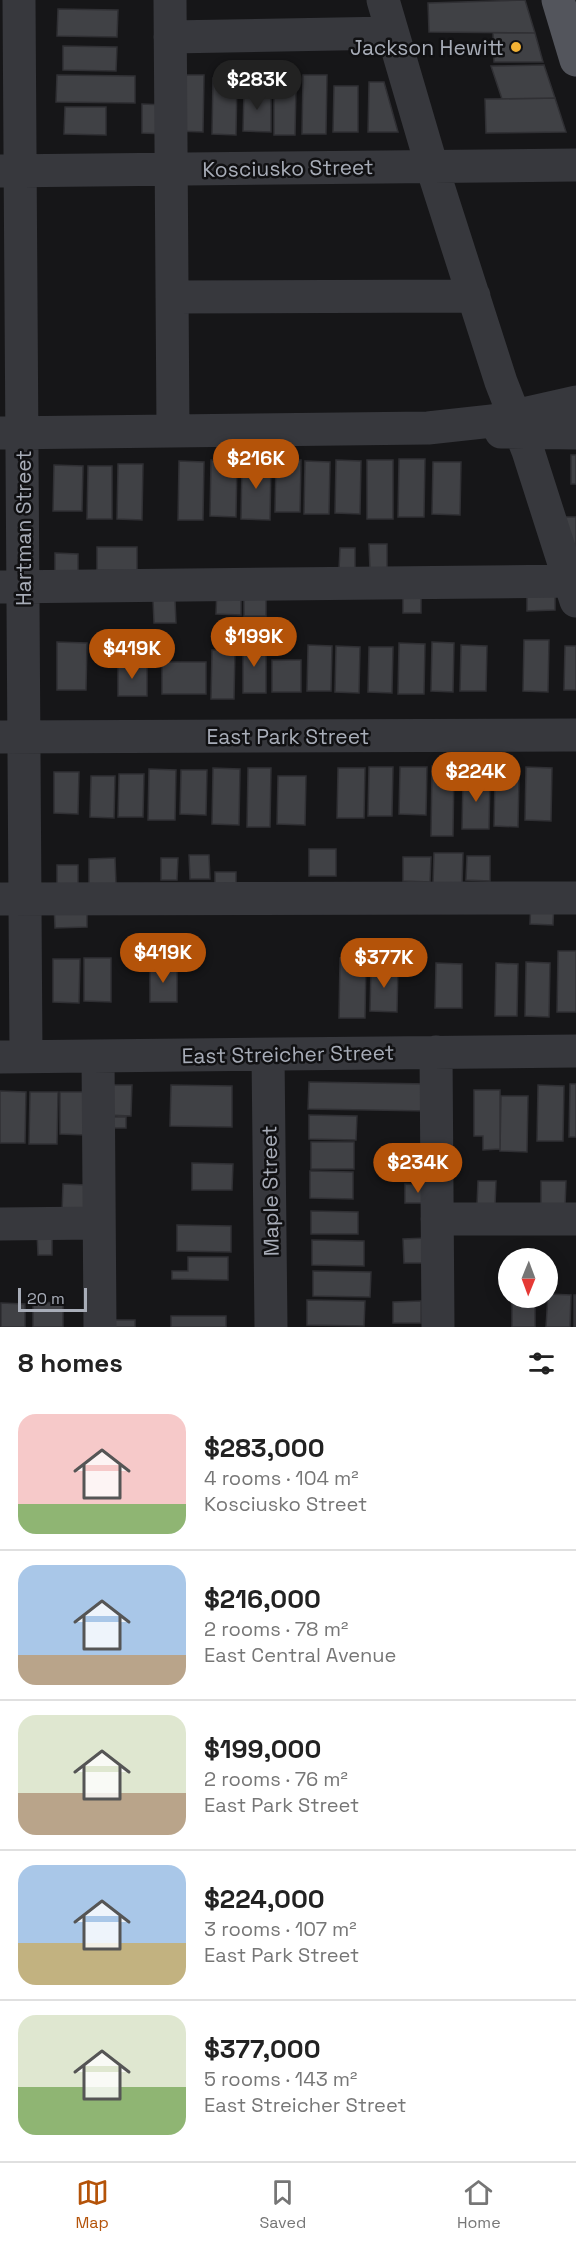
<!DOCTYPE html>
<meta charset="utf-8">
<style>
:root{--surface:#fff;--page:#f2f2f2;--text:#222;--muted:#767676;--line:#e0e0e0;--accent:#b45309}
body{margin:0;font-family:"Space Grotesk",sans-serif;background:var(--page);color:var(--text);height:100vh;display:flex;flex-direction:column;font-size:22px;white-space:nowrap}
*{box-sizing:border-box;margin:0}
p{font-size:20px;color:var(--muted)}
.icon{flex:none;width:33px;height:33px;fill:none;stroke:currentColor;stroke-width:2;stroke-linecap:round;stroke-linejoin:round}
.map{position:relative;height:1327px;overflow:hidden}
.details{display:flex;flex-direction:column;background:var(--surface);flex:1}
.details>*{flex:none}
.needle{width:39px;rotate:181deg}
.controls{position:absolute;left:498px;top:1248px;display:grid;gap:12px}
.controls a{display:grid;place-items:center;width:60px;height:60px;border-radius:50%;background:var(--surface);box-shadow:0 3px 15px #0003;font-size:30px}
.scale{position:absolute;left:18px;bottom:15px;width:69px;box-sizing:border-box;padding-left:6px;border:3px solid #a8adb8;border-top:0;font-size:16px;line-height:21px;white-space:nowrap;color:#a8adb8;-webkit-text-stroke:4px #111113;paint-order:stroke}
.price{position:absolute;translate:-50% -51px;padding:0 14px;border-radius:21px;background:var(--accent);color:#fff;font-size:20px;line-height:39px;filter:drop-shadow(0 2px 3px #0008)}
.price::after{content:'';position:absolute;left:50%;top:36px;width:18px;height:14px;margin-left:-9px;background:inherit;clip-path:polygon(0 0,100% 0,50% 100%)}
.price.active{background:#222;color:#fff}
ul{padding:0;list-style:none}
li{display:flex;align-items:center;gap:18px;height:150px;padding:0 18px}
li+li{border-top:2px solid var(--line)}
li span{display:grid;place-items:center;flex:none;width:168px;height:120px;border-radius:18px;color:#555}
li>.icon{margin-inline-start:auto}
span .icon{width:72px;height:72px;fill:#fffc;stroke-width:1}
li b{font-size:26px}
h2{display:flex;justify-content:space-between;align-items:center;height:72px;padding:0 18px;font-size:26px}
.menu{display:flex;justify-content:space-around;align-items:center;height:84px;border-top:2px solid var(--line);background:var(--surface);font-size:16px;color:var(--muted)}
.menu a{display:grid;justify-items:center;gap:3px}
.menu .active{color:var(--accent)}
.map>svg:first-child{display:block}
</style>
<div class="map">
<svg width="576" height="1327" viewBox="0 0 576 1327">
<rect width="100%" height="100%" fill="#161618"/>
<!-- building -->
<path fill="#404145" stroke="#303034" stroke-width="1.5" d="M525 0 535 33 429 32 428 3Z
M58 9 118 10 117 37 57 36Z
M493 33H535L543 62H494Z
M63 46 117 47 116 71 63 70Z
M544 65 555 98 502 99 491 66Z
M57 75 135 76V103L56 102Z
M177 75H204L203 132 176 131Z
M303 75H327L326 134H302Z
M213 78 237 79 236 135 212 134Z
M369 82H384L398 132H368Z
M274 86 296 87 295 135H274Z
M334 86H358V132H333Z
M244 90H271V132L243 131Z
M555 98 566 132 486 133 485 99Z
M142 104 166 105V134L142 133Z
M65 107H106V135L64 134Z
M571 455H576V484H571Z
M276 459 301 460 300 512H275Z
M399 459H425L424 517H398Z
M211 460 237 461 236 517 210 516Z
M242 460 271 461 270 520 241 519Z
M336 460 361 461 360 514 335 513Z
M367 460H393V519H367Z
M179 461 204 462 203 520H178Z
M305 461 330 462 329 514H304Z
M433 462H461L460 515 432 514Z
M118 464H143L142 520 117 519Z
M54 465 83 466 82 511H53Z
M88 466H112V519H87Z
M557 517H576V578Z
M369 544H387V570H370Z
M97 547H137V571L97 570Z
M340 548H355V571L339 570Z
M55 553 78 554V577H55Z
M555 585V610L527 611V586Z
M403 587H421V613H403Z
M217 588 241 589V615L216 614Z
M244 592H266V616H244Z
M153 600H175L176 623H154Z
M524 640H549L548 692 523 691Z
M57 642 87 643 86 690H57Z
M432 642 454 643 453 692 431 691Z
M243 643 266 644V693H243Z
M399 643 425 644 424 694H398Z
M308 645 332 646 331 691H307Z
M461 645 487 646 486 691H460Z
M336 646 360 647 359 693 335 692Z
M565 646H576V690H564Z
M369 647H393L392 693 368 692Z
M212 650H235L234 699H211Z
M272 660H301V692H272Z
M162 662H206V694H162Z
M118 664H147V696H118Z
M432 766 454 767 453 836H431Z
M369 767H393L392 816H368Z
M400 767H427L426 815 399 814Z
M526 767 552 768 551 821 525 820Z
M213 768 240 769 239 825 212 824Z
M248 768H271L270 827H247Z
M338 768H365L364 818H337Z
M149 769 176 770 175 820H148Z
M181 770H207L206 815 180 814Z
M54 772H79L78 814 54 813Z
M119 774H144L143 817H118Z
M91 776H115L114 818 90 817Z
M278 776H306L305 825 277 824Z
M463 776 490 777 489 829H462Z
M495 778 519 779 518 827 494 826Z
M309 849H336V876H309Z
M434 853H463L462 885H433Z
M189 855H209L210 879H190Z
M467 856H490V881L466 880Z
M403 857H431L430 882 403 881Z
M115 858 116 884H89V859Z
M161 858H178L177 880H161Z
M57 865H78V886H57Z
M215 872H236V887H215Z
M531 899H554L553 925 530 924Z
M87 902V927L55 928 54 903Z
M558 951H576V1012H557Z
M84 958H111V1002L84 1001Z
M340 958 366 959 365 1018H339Z
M53 959H80L79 1003 53 1002Z
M526 962 550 963 549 1017 525 1016Z
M436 963 462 964V1008H435Z
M496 963 518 964 517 1016H495Z
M150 965H177V1002H150Z
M371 966H398L397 1012 370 1011Z
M309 1082 430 1084V1111L308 1109Z
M570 1084H576V1137H569Z
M107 1085H132L131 1116 107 1115Z
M171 1085 232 1086V1127L170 1126Z
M538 1085 564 1086 563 1141H537Z
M474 1090H500V1149L483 1150V1136H474Z
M0 1091 26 1092 25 1143H0Z
M30 1092H58L57 1144H29Z
M60 1092H88L87 1135 60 1134Z
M501 1096H528L527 1152 500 1151Z
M309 1115 357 1116 356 1140 309 1139Z
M109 1117H126V1128H109Z
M311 1142H354V1169H311Z
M192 1163 233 1164 232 1190H192Z
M310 1171 353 1172V1199L310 1198Z
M478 1181H496L495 1206 477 1205Z
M541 1181H566L565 1207 541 1206Z
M63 1184 89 1185V1214L62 1213Z
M405 1184 431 1185V1203H405Z
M311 1211 358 1212V1234H311Z
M177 1225 231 1226V1252L177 1251Z
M37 1233H52V1255H38Z
M426 1238 427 1263H404L403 1239Z
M312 1240 364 1241V1266L312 1265Z
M188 1257H228V1280L172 1279V1271H188Z
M313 1271 371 1272 370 1297 313 1296Z
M548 1294 571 1295 570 1327H546Z
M574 1295H576V1327H574Z
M512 1298H535V1327H512Z
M307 1300 365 1301 364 1326 307 1325Z
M421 1301V1323H393V1302Z
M33 1302 63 1303V1327H33Z
M1 1303 25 1304V1327H1Z
M171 1316H226V1327H171Z
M114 1320H135V1327H114Z"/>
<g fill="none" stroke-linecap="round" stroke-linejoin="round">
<!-- minor -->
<path stroke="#37383d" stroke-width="33" d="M19 0 26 1056
M170 0 173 431
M383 0 432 167 501 382 528 451 576 601
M170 37 392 33
M0 171 576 165
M172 297 474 296
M501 432 576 433
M1 433 428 428 492 421 576 402
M0 587 571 581
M0 737 576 735
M0 899 576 898
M436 1052 438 1327
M268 1055 271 1327
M98 1056 100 1327
M0 1057 576 1051
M437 1219H576
M0 1224 99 1223"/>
<!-- major -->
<path stroke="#53555c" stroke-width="33" d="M558 0 576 60"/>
</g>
<!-- markers -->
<circle fill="#f2b134" stroke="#111113" stroke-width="2" cx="516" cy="47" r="6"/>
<g text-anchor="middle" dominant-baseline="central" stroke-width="5" stroke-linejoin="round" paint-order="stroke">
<!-- poi labels -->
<g font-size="21" fill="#a8adb8" stroke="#111113" text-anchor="end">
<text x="504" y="47">Jackson Hewitt</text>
</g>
<!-- street labels -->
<g font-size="21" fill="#a8adb8" stroke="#111113">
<text transform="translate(288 168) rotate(-1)">Kosciusko Street</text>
<text transform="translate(23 528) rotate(-90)">Hartman Street</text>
<text x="288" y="736">East Park Street</text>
<text transform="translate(288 1054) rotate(-1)">East Streicher Street</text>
<text transform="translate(270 1191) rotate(-91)">Maple Street</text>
</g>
</g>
</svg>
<div class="controls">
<a><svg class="needle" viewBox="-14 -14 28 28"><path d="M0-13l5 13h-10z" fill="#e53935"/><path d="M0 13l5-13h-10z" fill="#767676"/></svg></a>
</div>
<div class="scale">20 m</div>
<b class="price active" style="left:257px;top:111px">$283K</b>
<b class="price" style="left:256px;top:490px">$216K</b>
<b class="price" style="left:254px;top:668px">$199K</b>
<b class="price" style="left:132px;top:680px">$419K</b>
<b class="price" style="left:476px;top:803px">$224K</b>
<b class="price" style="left:163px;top:984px">$419K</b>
<b class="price" style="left:384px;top:989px">$377K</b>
<b class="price" style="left:418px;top:1194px">$234K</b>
</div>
<section class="details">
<h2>8 homes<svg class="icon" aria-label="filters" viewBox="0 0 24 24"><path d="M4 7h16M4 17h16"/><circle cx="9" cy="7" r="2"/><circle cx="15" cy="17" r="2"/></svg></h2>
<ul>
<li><span style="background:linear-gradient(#f6c9c9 75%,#8fb573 0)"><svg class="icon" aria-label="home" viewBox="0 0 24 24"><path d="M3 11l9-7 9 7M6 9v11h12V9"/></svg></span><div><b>$283,000</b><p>4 rooms · 104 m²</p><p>Kosciusko Street</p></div></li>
<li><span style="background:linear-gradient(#a9c7e8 75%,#b9a48a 0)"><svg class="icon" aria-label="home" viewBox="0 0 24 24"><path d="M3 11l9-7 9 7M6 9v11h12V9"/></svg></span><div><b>$216,000</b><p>2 rooms · 78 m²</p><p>East Central Avenue</p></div></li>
<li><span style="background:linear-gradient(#dfe7d0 65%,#b9a48a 0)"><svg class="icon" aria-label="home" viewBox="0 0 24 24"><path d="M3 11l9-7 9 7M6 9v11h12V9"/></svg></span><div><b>$199,000</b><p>2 rooms · 76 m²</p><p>East Park Street</p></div></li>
<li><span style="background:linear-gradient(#a9c7e8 65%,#c2b280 0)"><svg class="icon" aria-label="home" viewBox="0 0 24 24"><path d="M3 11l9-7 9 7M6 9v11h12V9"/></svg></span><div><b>$224,000</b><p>3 rooms · 107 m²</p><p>East Park Street</p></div></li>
<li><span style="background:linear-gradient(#dfe7d0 60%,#8fb573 0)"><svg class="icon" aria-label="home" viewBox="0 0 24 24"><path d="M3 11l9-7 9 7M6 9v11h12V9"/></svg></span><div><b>$377,000</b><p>5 rooms · 143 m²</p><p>East Streicher Street</p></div></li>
</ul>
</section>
<nav class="menu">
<a class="active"><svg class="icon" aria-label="map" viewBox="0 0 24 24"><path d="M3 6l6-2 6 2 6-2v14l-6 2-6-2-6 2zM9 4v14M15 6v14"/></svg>Map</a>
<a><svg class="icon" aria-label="saved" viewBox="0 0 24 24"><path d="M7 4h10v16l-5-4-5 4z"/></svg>Saved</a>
<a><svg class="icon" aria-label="home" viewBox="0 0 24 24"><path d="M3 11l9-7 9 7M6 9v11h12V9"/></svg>Home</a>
</nav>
